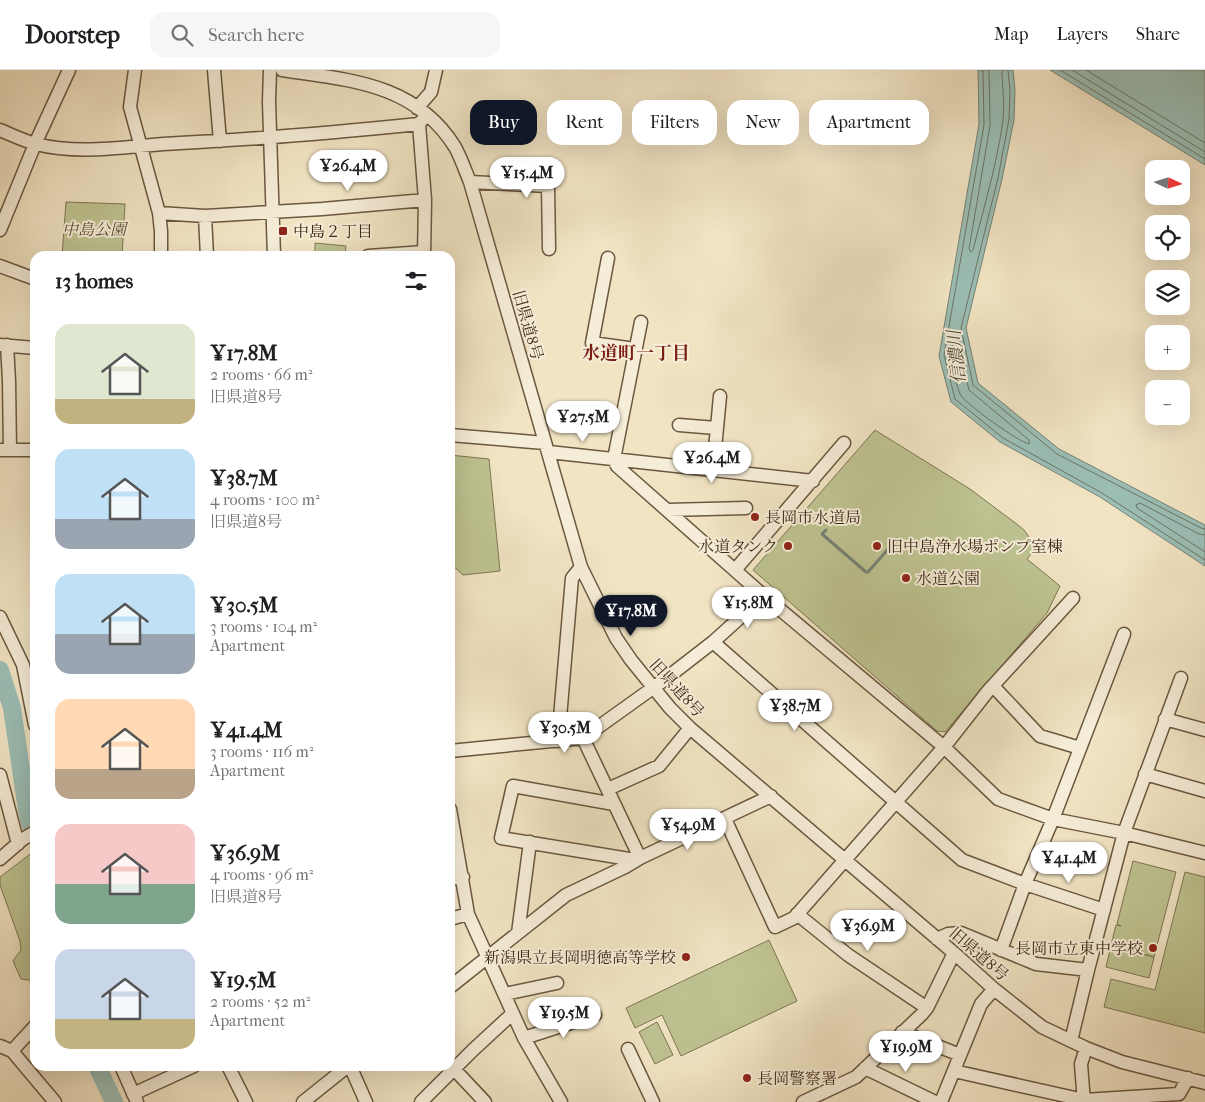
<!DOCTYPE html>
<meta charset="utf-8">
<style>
:root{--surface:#fff;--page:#f6f6f6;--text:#202124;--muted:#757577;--line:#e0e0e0;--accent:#111827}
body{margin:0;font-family:"IM FELL French Canon","Noto Serif JP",serif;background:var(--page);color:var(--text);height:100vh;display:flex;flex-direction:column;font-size:19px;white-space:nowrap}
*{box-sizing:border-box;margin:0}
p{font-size:16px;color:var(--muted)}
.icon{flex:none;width:28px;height:28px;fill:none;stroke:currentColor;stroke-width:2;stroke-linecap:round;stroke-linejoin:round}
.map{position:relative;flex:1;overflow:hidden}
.panel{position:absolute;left:30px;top:181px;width:425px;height:820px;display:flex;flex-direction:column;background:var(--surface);border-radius:15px;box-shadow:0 5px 20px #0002}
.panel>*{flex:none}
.guide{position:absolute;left:470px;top:30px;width:475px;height:45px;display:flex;gap:10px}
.needle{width:32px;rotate:94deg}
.fabs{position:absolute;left:1145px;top:90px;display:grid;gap:10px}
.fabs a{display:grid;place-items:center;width:45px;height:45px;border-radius:10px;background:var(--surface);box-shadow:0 5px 20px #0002;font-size:25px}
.price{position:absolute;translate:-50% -42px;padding:0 11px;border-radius:18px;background:#fff;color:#222;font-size:16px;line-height:32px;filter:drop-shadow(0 1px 2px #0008)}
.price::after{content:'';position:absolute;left:50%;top:30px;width:15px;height:11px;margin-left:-8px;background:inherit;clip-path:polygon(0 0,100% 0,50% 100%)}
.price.current{background:var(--accent);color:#fff}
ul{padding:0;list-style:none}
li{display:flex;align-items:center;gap:15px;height:125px;padding:0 25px}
li span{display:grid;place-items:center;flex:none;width:140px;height:100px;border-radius:15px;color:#555}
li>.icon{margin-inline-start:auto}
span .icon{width:60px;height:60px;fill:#fffc;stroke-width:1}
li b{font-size:21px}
h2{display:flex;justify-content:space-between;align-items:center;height:60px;padding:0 25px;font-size:21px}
.tag{padding:0 18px;border-radius:15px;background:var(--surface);box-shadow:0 5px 20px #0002;font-size:18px;line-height:45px}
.tag.current{background:var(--accent);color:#fff}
header{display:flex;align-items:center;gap:30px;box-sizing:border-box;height:70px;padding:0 25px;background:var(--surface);border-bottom:1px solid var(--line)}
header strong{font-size:24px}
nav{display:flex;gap:28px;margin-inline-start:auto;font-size:18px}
.search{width:350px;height:45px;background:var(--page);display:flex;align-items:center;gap:12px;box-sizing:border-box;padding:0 18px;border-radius:15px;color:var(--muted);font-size:19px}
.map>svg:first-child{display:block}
</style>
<header>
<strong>Doorstep</strong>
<div class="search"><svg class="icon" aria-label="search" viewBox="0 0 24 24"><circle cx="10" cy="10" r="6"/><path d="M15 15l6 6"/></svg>Search here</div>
<nav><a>Map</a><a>Layers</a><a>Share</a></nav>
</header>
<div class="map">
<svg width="1205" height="1032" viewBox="0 0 1205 1032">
<rect width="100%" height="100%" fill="#f1e4c3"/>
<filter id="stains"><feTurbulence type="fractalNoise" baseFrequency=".004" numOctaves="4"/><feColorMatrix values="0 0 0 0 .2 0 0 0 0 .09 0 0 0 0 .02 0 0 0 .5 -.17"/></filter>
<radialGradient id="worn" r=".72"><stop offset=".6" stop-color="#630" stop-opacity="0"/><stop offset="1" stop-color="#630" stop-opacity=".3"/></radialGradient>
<!-- green -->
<path fill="#bec391" stroke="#7e7653" d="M66 132 125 134 122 186H62Z
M315 173 346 176 345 186H315Z
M875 360 970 419 1018 455 1025 461 1036 478 1027 489 1060 516 1047 543 945 662 937 661 753 500Z
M450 385 489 389 500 501 463 505 450 493Z
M33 782 35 785V911L21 909 13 891 21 880 20 871 0 815V807Z
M1133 791 1176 802 1154 887 1111 875 1116 855 1121 856 1117 854Z
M1185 802 1205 807V963L1104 937 1111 909 1155 920Z
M769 870 797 931 681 986 662 945 635 958 626 938Z
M1111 876 1154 887 1149 908 1106 897Z
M657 952 673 985 655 994 639 962Z"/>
<!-- water -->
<path fill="#9bbeb5" stroke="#758275" d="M978 0H1013L1015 20 1014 50 1002 109 966 258 978 313 1059 379 1205 455V496L1100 427 1000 372 951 332 939 286 979 54Z
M1050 0H1205V95Z"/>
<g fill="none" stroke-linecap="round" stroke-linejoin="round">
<!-- shore -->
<path stroke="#6c7465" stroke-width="1" d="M983 0 984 55 944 285 955 329 1003 368 1102 423 1205 490
M989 0 990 56 969 179 971 182 973 180C984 137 997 94 1003 50 1005 33 1002 16 1002 0
M1008 0 1010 21 1009 49 998 108 961 258 973 315 1057 384 1201 458 1205 459
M1060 0 1205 89
M1072 0 1205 82
M1086 0 1205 73
M954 271 958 273 969 320 1029 370V374C1019 372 965 334 960 324 955 312 948 282 954 271Z
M1205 465 1199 464 1140 433 1136 435 1137 438 1205 482"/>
<!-- stream -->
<path stroke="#758275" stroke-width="3" d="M826 460 822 464 866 502H868L897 469"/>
<!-- river -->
<path stroke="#9bbeb5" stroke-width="18" d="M0 600 12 638 27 740 30 753 35 763
M97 996 114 1032"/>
<!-- minor casing -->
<g stroke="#6a5840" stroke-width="15">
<path id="minor" d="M135 0 130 37 159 143 161 161V186
M214 0 220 71
M270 0 269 32 274 186
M282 0C349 10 415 13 455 77 461 88 465 100 470 112L581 497 616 568 631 590 670 638 690 658 954 883 994 919 1042 957 1086 978 1122 992 1205 1013
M417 38 431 22 436 0
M0 60C12 65 24 71 36 74 83 86 132 75 180 73 260 69 340 62 419 54
M470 112 548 116 549 179
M159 143 205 146 322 139 425 130
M205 146 207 186
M0 160 35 74 69 0
M368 186 424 182
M424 186 425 130 419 54 424 48
M608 188 592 273 635 279
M0 196 35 209
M641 252 614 389 617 396 764 526 944 677 998 729 1053 749 1124 763 1205 783
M0 275 35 278
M7 275 9 311 10 380
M679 355 716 358
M450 365 545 373
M0 380H35
M549 382 813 411
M713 400 720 326
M668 440 746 438
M735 500 844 373
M0 547 23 595 35 655
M713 572 962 790 1025 814 1104 840
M993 616 1040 666 1080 678
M1165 649 1205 660
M583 668 640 788
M558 671 572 508 581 497
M450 681 583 668 664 610 713 572 764 526
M1145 704 1205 721
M0 705 18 774
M608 719 659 696 690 658
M614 734 513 716 501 768 629 789 640 788
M450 739 468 844 524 968 561 1032
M725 749 775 857 794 848 944 677 988 621 1073 528
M0 789 23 769 35 762
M450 809 463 807
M797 844 848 885 927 938
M450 849 468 844
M518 863 530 772
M937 869 948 864 961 863 1036 894 1088 900
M1001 880 1025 814 1053 749 1124 564
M450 917 566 825 625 797 640 788 771 726
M505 924 557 913
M902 962 960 985
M524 968 595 945
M1071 971 1088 900 1124 763 1181 608
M0 976 12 981 55 1032
M628 979 653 1032
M12 981 35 956
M121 996 137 1032
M228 996 246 1032
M350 996 366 1032
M865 998 935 1032
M454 999 485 1032
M954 1001 1084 1030 1179 1024 1188 1008
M133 1024 194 996
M303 1032 348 996
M421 1032 473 980 512 944
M803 1032 856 1007 922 944 927 938 954 883
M941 1032 981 934 994 919
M1084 1032 1081 994 1086 978"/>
</g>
<!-- minor -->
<use href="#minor" stroke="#f6edd8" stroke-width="12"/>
</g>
<!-- markers -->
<g fill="#8f2418" stroke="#f6edd8" stroke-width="2">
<rect x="278" y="156" width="10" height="10" rx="2.5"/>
<circle cx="755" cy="447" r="5"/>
<circle cx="788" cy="476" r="5"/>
<circle cx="877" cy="476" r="5"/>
<circle cx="906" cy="508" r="5"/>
<circle cx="1153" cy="878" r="5"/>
<circle cx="686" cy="887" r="5"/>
<circle cx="747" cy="1008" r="5"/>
</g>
<g text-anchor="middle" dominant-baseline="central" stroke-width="4" stroke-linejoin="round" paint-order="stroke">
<!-- park labels -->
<g font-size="16" font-style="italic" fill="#5d5034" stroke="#f6edd8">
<text x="94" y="159">中島公園</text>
</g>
<!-- poi labels -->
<g font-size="16" fill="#3d2915" stroke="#f6edd8" text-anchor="start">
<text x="293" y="161">中島２丁目</text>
<text x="765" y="447">長岡市水道局</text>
<text x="778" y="476" text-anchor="end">水道タンク</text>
<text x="887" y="476">旧中島浄水場ポンプ室棟</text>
<text x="916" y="508">水道公園</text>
<text x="1143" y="878" text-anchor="end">長岡市立東中学校</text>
<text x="676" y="887" text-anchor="end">新潟県立長岡明徳高等学校</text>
<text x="757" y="1008">長岡警察署</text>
</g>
<!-- street labels -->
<g font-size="16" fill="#3d2915" stroke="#f6edd8">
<text transform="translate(528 255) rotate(74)">旧県道8号</text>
<text transform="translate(677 618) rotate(48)">旧県道8号</text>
<text transform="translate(979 884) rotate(41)">旧県道8号</text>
</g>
<!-- neighbourhood labels -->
<g font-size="18" font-weight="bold" fill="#7a1f14" stroke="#f6edd8">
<text x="636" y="283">水道町一丁目</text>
</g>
<!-- water labels -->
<g font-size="18" font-style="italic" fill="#544e3d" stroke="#f6edd8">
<text transform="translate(957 287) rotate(-96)">信濃川</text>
</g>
</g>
<rect width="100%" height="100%" filter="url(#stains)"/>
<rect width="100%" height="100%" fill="url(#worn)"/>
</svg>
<div class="fabs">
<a><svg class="needle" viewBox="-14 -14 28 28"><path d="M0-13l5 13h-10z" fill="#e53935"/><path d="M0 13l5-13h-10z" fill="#757577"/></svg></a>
<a><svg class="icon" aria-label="locate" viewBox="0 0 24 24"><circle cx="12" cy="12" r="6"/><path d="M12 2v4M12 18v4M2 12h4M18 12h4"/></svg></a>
<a><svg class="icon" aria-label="layers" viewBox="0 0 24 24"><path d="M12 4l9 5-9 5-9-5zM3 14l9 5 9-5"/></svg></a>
<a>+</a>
<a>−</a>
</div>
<b class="price" style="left:348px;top:122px">¥26.4M</b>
<b class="price" style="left:527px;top:129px">¥15.4M</b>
<b class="price" style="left:583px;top:373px">¥27.5M</b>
<b class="price" style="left:712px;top:414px">¥26.4M</b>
<b class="price" style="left:748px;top:559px">¥15.8M</b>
<b class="price current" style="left:631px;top:567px">¥17.8M</b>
<b class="price" style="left:795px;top:662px">¥38.7M</b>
<b class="price" style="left:565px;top:684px">¥30.5M</b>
<b class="price" style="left:688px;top:781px">¥54.9M</b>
<b class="price" style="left:1069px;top:814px">¥41.4M</b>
<b class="price" style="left:868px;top:882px">¥36.9M</b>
<b class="price" style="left:564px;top:969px">¥19.5M</b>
<b class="price" style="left:906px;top:1003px">¥19.9M</b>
<div class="guide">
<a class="tag current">Buy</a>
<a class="tag">Rent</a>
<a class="tag">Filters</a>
<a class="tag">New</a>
<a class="tag">Apartment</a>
</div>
<section class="panel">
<h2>13 homes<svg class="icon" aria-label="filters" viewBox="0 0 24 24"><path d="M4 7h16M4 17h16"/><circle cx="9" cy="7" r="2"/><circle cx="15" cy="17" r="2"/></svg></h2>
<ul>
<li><span style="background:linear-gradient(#dfe7d0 75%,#c2b280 0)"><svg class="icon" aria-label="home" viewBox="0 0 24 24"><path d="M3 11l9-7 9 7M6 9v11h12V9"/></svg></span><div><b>¥17.8M</b><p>2 rooms · 66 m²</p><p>旧県道8号</p></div></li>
<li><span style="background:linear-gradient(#bfe0f5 70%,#9aa5b1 0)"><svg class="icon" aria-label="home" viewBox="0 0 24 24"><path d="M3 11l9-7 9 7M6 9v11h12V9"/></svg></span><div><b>¥38.7M</b><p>4 rooms · 100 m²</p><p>旧県道8号</p></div></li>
<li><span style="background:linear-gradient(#bfe0f5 60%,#9aa5b1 0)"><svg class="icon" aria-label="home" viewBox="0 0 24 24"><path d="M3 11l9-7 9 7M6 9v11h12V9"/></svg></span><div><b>¥30.5M</b><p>3 rooms · 104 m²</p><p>Apartment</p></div></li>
<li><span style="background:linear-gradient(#ffd9b3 70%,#b9a48a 0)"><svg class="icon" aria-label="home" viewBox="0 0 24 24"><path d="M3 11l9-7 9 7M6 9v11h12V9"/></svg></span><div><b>¥41.4M</b><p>3 rooms · 116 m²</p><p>Apartment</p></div></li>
<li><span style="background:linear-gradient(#f6c9c9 60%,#7fa58c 0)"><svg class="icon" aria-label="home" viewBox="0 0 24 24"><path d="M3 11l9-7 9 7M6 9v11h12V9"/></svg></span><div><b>¥36.9M</b><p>4 rooms · 96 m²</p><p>旧県道8号</p></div></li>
<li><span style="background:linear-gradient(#c9d6e8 70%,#c2b280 0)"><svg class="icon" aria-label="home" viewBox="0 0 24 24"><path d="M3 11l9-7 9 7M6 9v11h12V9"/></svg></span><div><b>¥19.5M</b><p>2 rooms · 52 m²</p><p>Apartment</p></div></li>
</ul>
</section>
</div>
